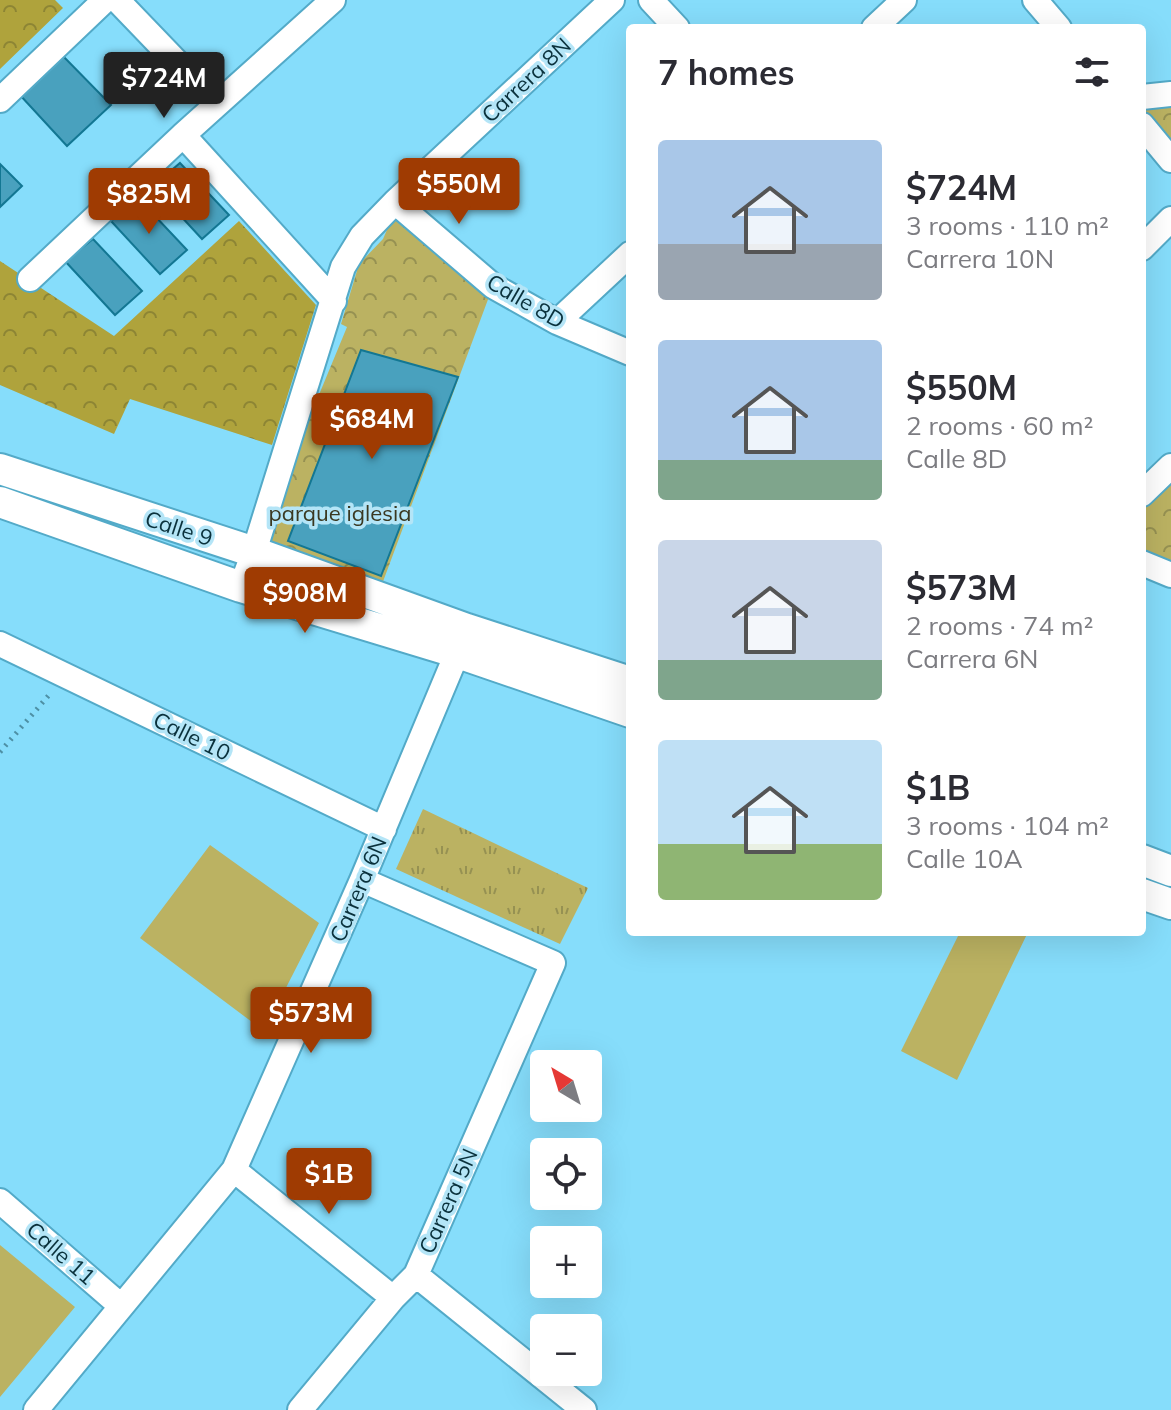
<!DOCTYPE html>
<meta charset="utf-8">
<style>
:root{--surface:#fff;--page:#f2f2f3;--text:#2b2b33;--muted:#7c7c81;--accent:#9f3b02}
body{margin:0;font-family:Mulish,sans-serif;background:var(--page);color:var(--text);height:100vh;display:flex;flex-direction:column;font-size:30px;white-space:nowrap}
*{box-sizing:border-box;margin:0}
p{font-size:26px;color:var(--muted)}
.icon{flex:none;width:44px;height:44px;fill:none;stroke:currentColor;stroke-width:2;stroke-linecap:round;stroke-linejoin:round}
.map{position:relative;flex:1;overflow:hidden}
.sheet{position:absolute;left:626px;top:24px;width:520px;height:912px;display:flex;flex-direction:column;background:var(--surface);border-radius:8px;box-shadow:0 8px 32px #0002}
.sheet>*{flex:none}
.needle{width:52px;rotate:322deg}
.buttons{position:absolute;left:530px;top:1050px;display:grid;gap:16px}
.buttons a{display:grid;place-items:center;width:72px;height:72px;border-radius:8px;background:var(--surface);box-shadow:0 8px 32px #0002;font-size:40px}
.price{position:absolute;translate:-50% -68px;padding:0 18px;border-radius:8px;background:var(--accent);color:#fff;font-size:26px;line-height:52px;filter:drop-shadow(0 2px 4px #0008)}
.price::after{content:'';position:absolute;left:50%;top:48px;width:24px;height:18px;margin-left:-12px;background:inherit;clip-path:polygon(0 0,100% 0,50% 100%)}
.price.on{background:#222;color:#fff}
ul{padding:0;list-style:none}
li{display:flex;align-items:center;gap:24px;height:200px;padding:0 32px}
li span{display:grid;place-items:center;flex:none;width:224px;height:160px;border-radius:8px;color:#555}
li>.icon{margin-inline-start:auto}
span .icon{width:96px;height:96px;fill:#fffc;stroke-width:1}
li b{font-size:34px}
h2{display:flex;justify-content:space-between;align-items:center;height:96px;padding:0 32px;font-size:34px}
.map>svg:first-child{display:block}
</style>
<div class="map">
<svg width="1171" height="1410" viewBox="0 0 1171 1410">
<defs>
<pattern id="grass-tufts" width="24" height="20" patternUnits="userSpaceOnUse" patternTransform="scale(2)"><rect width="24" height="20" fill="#bbb262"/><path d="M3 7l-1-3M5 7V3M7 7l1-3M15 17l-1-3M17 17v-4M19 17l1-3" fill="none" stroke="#969152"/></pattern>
<pattern id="forest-crowns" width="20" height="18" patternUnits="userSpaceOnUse" patternTransform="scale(2)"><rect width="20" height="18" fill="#afa33c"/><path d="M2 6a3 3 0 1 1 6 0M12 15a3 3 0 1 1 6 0" fill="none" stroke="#8d8534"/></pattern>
<pattern id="park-crowns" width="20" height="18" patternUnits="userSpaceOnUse" patternTransform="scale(2)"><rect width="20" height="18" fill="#bbb262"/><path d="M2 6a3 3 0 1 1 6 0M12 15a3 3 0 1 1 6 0" fill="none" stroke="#969152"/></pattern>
</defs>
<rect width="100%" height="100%" fill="#86ddfb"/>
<!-- grass -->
<path fill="url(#grass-tufts)" d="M423 809 588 888 560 944 396 869Z"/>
<!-- forest -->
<path fill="url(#forest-crowns)" d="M0 0H55L63 8 0 69Z
M239 221 316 305 272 445 130 399 114 434 0 385V261L114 336Z"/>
<!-- park -->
<path fill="url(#park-crowns)" d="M1171 102V144L1142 108Z
M393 216 493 286 378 595 254 552 347 327 341 324 359 264 383 239Z
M1171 466V588L1142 571V494Z"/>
<!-- pitch -->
<path fill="#bbb262" d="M210 845 319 923 264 1031 140 938Z
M960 932H1028L957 1080 901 1051Z
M0 1245 75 1307 0 1397Z"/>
<!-- building -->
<path fill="#49a1be" stroke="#137793" stroke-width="2" d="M61 54 111 105 67 146 19 94Z
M180 163 229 215 202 239 153 186Z
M0 164 22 186 0 207Z
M138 198 187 250 160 274 111 221Z
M93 239 142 291 115 315 65 261Z
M361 350 458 377 381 576 288 541Z"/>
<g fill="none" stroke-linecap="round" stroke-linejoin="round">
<!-- minor casing -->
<g stroke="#53aac8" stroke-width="28">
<path id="minor" d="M117 0 217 104
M651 0 677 28
M1035 0 1059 28
M874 28 904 0
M1142 97 1171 94
M0 100 105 0
M1142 125 1171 160
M183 135 334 301
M395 202 493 286 557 322 630 353
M1142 248 1171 219
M30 279 183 135 333 0
M557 322 630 254
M1142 494 1171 466
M1142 563 1171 575
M241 587 254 552 343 267 362 236 395 202 612 0
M0 644 384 829
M234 1170 393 1298
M0 1201 121 1306
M416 1275 584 1410
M36 1410 234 1170 362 880 463 639
M300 1410 393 1298 416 1275 553 963 362 880"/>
</g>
<!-- tertiary casing -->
<g stroke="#53aac8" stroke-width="34">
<path id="tertiary" d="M0 469 254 552 467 629 630 682
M0 502 241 587 458 653 630 712
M1142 860 1171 871
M1142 894 1171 904"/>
</g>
<!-- path -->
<path stroke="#4e90a5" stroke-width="5" stroke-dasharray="2 6" stroke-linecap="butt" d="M0 752 49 695"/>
<!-- minor -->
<use href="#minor" stroke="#fff" stroke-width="24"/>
<!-- tertiary -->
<use href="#tertiary" stroke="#fff" stroke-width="30"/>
</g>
<g text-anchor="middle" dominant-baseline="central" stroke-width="7" stroke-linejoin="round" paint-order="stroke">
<!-- street labels -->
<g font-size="22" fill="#0a313c" stroke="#b4e5f7">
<text transform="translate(526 80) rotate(-43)">Carrera 8N</text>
<text transform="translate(526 301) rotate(30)">Calle 8D</text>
<text transform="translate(179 528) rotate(18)">Calle 9</text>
<text transform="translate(192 736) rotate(26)">Calle 10</text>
<text transform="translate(358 889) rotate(-67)">Carrera 6N</text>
<text transform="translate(448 1201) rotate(-66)">Carrera 5N</text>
<text transform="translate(61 1253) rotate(41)">Calle 11</text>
</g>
<!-- park labels -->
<g font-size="22" fill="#3a3821" stroke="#b4e5f7">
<text x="340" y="513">parque iglesia</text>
</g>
</g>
</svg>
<div class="buttons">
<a><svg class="needle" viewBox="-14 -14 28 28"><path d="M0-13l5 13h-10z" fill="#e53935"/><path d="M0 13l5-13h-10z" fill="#7c7c81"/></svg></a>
<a><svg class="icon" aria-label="locate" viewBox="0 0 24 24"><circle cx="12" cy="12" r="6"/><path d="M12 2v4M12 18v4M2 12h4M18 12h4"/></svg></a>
<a>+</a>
<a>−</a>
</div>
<b class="price on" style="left:164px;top:120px">$724M</b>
<b class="price" style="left:459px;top:226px">$550M</b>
<b class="price" style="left:149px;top:236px">$825M</b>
<b class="price" style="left:372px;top:461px">$684M</b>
<b class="price" style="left:305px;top:635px">$908M</b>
<b class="price" style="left:311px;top:1055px">$573M</b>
<b class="price" style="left:329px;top:1216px">$1B</b>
<section class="sheet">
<h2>7 homes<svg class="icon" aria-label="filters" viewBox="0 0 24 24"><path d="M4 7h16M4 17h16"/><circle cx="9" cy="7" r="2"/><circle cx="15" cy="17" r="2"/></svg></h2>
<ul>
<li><span style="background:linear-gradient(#a9c7e8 65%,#9aa5b1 0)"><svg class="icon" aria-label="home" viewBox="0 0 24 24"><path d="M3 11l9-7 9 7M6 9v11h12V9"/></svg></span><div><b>$724M</b><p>3 rooms · 110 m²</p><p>Carrera 10N</p></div></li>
<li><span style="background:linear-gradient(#a9c7e8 75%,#7fa58c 0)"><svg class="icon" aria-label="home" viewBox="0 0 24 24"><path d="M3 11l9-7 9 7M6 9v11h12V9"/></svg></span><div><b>$550M</b><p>2 rooms · 60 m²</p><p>Calle 8D</p></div></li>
<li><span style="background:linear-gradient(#c9d6e8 75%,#7fa58c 0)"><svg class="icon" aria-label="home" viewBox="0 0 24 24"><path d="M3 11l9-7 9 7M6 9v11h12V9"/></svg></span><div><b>$573M</b><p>2 rooms · 74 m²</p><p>Carrera 6N</p></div></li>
<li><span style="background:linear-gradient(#bfe0f5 65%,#8fb573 0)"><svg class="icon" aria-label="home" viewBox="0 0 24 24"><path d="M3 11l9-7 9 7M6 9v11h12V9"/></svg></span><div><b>$1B</b><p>3 rooms · 104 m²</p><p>Calle 10A</p></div></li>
</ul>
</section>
</div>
